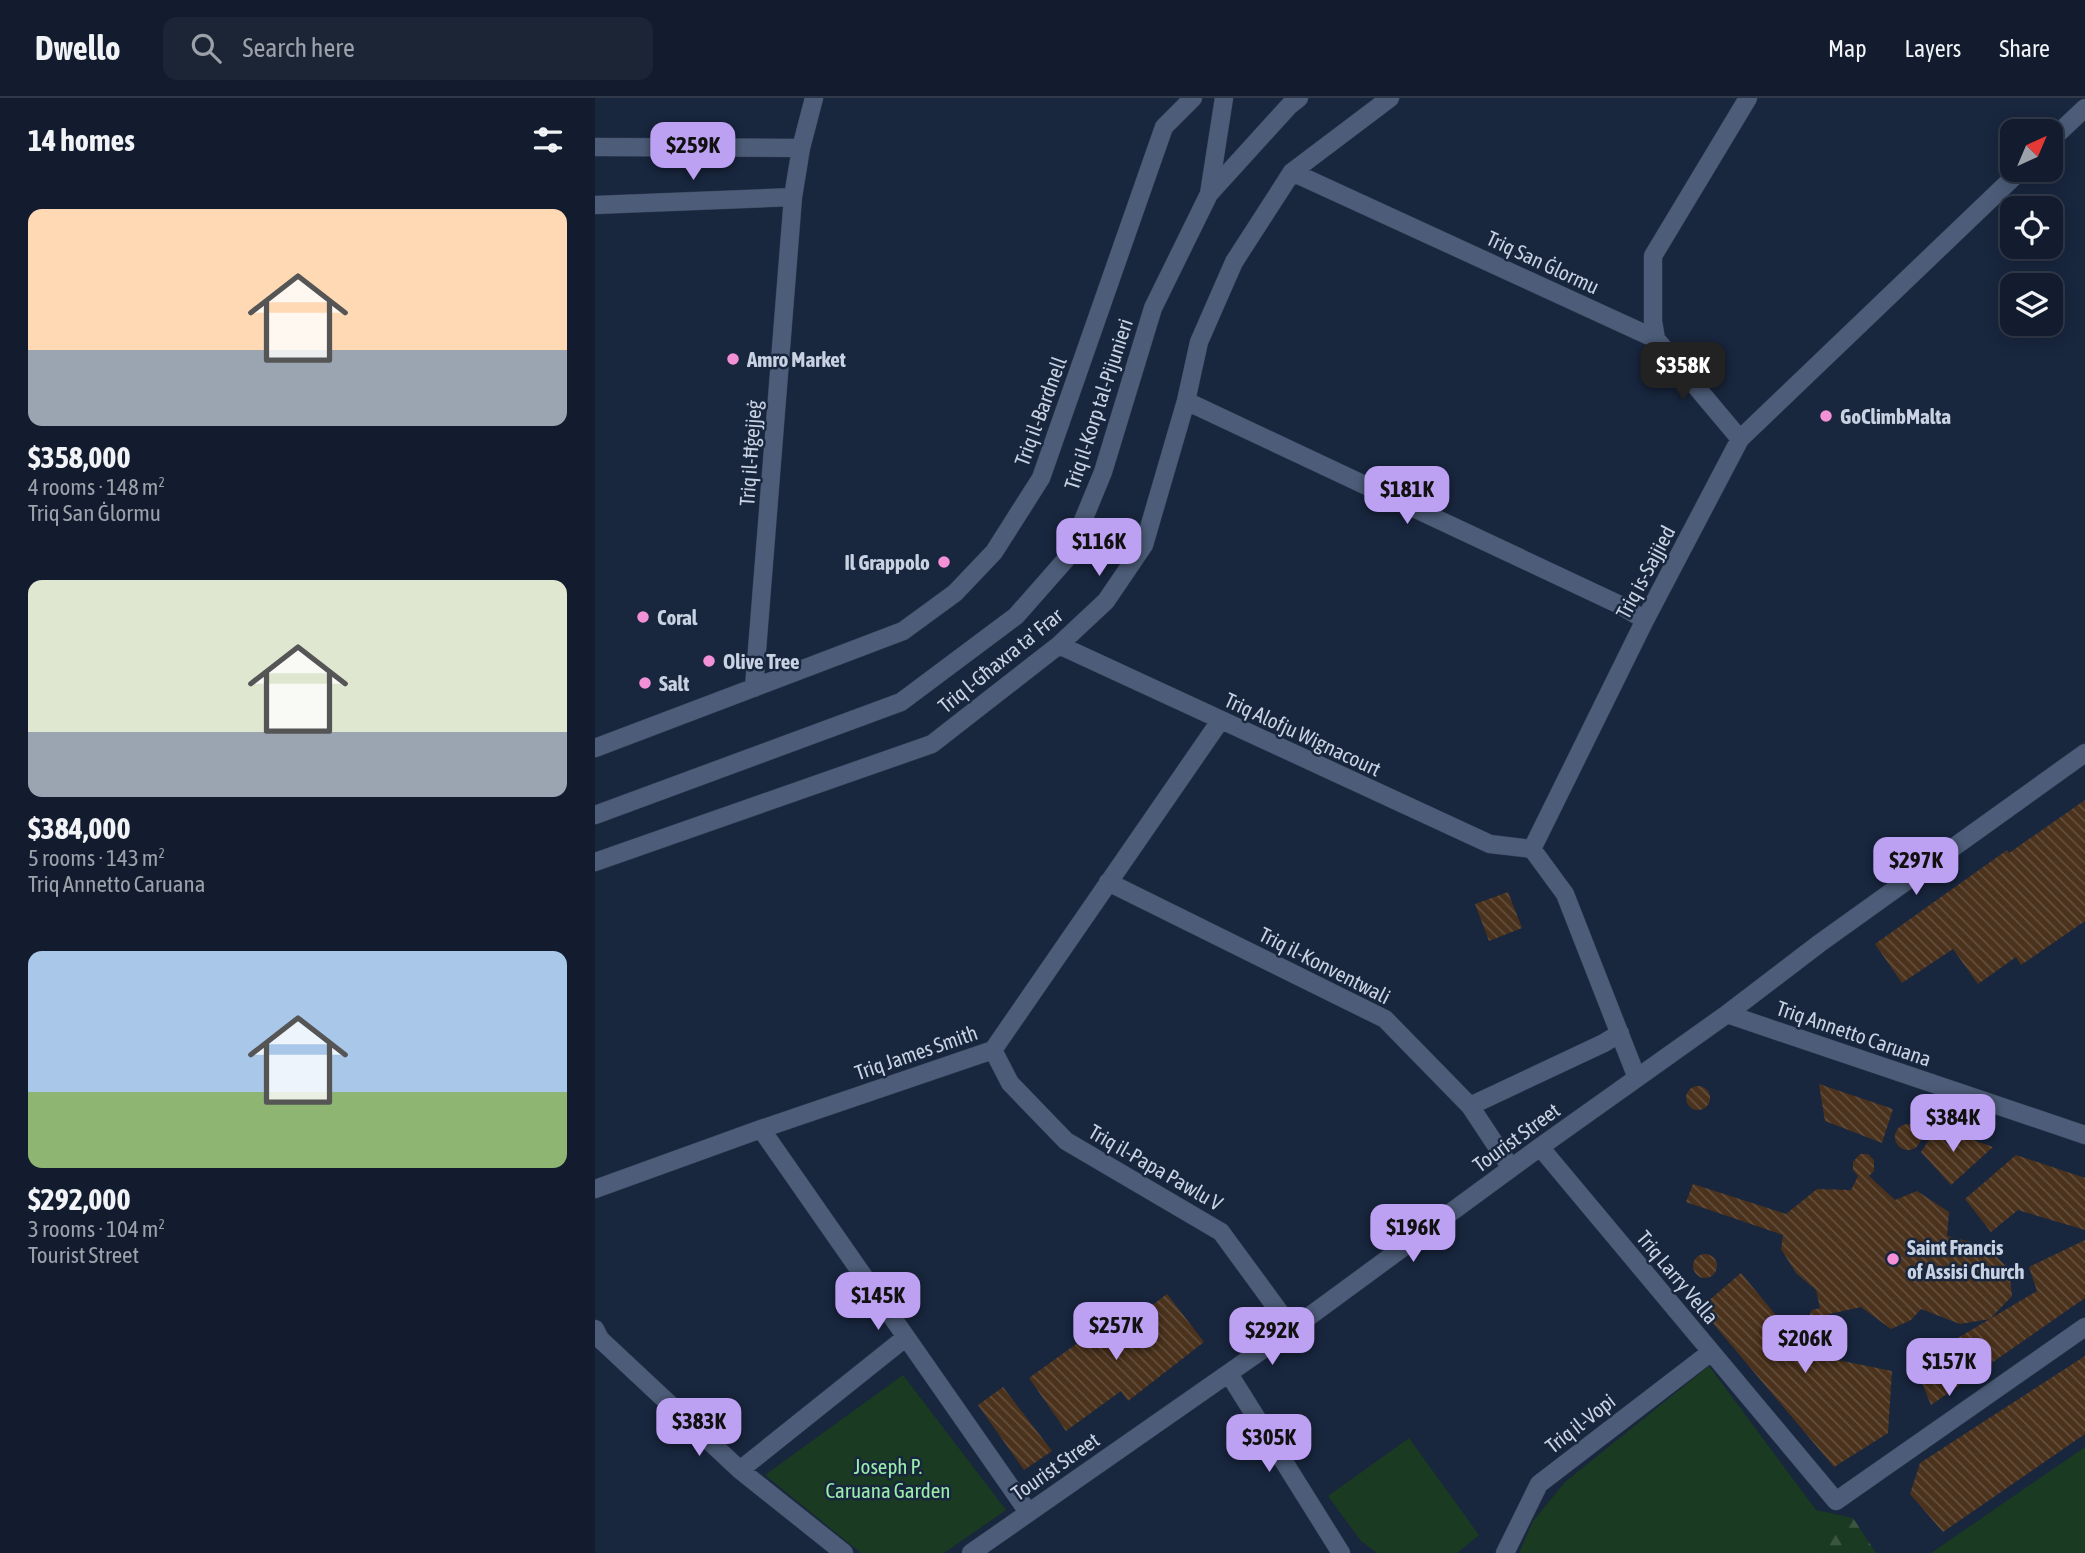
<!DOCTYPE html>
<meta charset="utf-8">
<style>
:root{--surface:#121c2e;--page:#1b2536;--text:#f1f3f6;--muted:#9ca1aa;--line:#313a4a;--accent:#bca0f2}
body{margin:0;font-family:"Asap Condensed",sans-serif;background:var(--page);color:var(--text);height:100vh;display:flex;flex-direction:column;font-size:26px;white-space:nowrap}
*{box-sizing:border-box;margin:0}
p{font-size:23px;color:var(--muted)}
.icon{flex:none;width:38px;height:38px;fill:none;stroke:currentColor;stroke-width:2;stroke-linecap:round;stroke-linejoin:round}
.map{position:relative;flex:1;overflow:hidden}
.panel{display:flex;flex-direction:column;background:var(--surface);width:595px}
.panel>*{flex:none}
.needle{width:46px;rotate:44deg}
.buttons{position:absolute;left:1405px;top:21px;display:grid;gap:14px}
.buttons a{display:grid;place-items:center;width:63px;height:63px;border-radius:14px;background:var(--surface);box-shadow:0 4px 18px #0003,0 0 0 2px var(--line);font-size:35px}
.price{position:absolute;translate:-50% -60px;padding:0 16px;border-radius:14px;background:var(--accent);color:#111;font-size:23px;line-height:46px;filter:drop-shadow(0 2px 4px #0008)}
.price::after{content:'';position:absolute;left:50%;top:42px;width:21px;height:16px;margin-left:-10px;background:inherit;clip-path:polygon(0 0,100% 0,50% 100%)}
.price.active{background:#222;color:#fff}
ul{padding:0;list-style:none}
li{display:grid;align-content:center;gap:14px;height:371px;padding:0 28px}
li span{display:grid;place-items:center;height:217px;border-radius:14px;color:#555}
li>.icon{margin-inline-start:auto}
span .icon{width:126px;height:126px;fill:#fffc;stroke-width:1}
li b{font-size:30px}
h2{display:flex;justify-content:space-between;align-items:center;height:84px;padding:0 28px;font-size:30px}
header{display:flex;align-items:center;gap:42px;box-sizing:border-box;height:98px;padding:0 35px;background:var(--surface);border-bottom:2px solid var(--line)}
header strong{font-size:33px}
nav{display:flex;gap:38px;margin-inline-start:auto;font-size:24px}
.search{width:490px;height:63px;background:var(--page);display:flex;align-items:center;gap:18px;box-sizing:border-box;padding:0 24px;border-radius:14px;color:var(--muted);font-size:26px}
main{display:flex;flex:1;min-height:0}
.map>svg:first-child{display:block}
</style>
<header>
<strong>Dwello</strong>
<div class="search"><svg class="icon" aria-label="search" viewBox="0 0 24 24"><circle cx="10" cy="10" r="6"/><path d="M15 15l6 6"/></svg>Search here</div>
<nav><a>Map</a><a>Layers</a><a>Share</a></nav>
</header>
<main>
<section class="panel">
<h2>14 homes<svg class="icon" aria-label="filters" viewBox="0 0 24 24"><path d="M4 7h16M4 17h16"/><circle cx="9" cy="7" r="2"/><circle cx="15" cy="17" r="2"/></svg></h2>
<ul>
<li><span style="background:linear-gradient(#ffd9b3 65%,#9aa5b1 0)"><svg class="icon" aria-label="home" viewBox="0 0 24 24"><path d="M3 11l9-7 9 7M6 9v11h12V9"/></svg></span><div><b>$358,000</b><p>4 rooms · 148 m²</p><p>Triq San Ġlormu</p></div></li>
<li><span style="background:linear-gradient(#dfe7d0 70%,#9aa5b1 0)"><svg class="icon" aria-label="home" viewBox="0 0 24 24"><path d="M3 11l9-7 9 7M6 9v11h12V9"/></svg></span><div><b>$384,000</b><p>5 rooms · 143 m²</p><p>Triq Annetto Caruana</p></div></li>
<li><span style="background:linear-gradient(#a9c7e8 65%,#8fb573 0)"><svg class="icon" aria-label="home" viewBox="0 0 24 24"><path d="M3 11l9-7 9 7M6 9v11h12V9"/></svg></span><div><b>$292,000</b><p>3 rooms · 104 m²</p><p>Tourist Street</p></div></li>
</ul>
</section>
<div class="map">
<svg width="1490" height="1455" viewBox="0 0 1490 1455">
<defs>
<pattern id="forest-firs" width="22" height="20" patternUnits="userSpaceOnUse" patternTransform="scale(1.75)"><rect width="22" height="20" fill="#1a3b21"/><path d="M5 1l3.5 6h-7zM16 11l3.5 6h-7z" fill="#3a5641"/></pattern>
<pattern id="building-back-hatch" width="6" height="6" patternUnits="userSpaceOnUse" patternTransform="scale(1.75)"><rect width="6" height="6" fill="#4b321c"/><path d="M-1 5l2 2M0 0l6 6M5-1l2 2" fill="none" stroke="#644f3d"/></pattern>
</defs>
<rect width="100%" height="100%" fill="#18263e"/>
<!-- green -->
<path fill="#1a3b21" d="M1114 1268 1221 1412 1258 1420 1209 1455H924L938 1423 970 1384Z
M308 1277 411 1412 349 1455H266L170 1377Z
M814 1340 884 1437 862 1455H782L766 1443 733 1398Z
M1490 1349V1455H1336Z"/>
<!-- forest -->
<path fill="url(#forest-firs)" d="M1258 1420 1281 1455H1207Z"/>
<!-- building -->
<path fill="url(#building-back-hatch)" d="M1490 702V823L1426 867 1421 859 1383 886 1358 851 1307 885 1280 846 1412 752 1414 755Z
M913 794 927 830 894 843 880 806Z
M1224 986 1298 1011 1287 1045 1230 1023Z
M1091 1000a12 12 0 1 1 24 0a12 12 0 1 1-24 0Z
M1300 1039a13 13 0 1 1 26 0a13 13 0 1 1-26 0Z
M1342 1029 1398 1049 1356 1087 1326 1054Z
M1265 1056H1273L1279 1062V1073L1274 1078 1300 1102 1322 1093 1354 1114 1352 1138 1389 1147 1414 1171 1417 1198 1395 1221 1365 1226 1326 1211 1316 1222 1296 1231 1266 1209 1234 1216 1235 1227 1229 1232 1222 1233 1215 1229 1212 1222 1217 1212 1225 1210 1221 1192 1201 1175 1186 1151 1188 1137 1091 1104 1098 1086 1191 1116 1222 1091 1256 1092 1263 1078 1258 1072V1064Z
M1421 1057 1490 1080V1132L1423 1112 1396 1134 1370 1101Z
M1490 1142V1200L1336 1307 1319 1266 1442 1193 1434 1169Z
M1098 1168a12 12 0 1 1 24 0a12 12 0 1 1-24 0Z
M1146 1175 1213 1256 1297 1273 1293 1335 1239 1369 1105 1210Z
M572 1196 609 1244 533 1303 526 1293 471 1333 434 1280 513 1223 517 1229 544 1211 554 1226 564 1218 556 1208Z
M1490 1258V1336L1348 1434 1315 1396 1325 1365Z
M408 1289 457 1353 429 1372 383 1307Z"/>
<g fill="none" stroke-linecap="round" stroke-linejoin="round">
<!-- minor casing -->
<g stroke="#374156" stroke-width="19">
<path id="minor" d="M1456 42 1490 10
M0 49 206 50
M697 74 1061 241 1145 341
M614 96 629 0
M0 107 198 99
M1061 241 1058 223V158L1153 0
M591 303 1025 507 1050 522
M464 547 895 746 937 751
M159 590 198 99 206 50 219 0
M0 650 308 533 360 495 399 454 446 380 569 29 598 0
M0 717 306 604 421 518 473 459 508 374 558 210 614 96 694 8 704 0
M937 751 1050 522 1145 341 1426 72
M937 751 970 796 1042 980
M0 764 337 646 464 547 511 503 549 447 591 303 604 244 639 164 697 74 795 0
M513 784 790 921 875 1008 916 1070
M1132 916 1490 1037
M398 952 415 985 471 1043 626 1134 697 1231
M875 1008 1009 945 1025 935
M166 1031 433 1414
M945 1049 1241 1403 1490 1229
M0 1091 166 1031 398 952 625 623
M0 1231 5 1241 145 1372 249 1455
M634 1276 746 1455
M145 1372 310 1240
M376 1455 697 1231 945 1049 1132 916 1225 845 1490 655
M910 1455 944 1386 1116 1254"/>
</g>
<!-- minor -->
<use href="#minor" stroke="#4d5d79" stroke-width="18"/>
</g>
<!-- markers -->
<g fill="#f391d6" stroke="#18263e" stroke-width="2.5">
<circle cx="138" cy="261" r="7"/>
<circle cx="1231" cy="318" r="7"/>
<circle cx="349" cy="464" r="7"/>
<circle cx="48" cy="519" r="7"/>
<circle cx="114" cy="563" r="7"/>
<circle cx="50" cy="585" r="7"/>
<circle cx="1298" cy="1161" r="7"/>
</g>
<g text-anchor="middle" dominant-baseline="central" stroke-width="5" stroke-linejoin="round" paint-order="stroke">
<!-- street labels -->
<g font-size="21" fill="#c9d2e3" stroke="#18263e">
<text transform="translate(948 164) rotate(25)">Triq San Ġlormu</text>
<text transform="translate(503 306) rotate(-72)">Triq il-Korp tal-Pijunieri</text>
<text transform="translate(445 313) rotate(-70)">Triq il-Bardnell</text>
<text transform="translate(155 355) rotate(-86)">Triq il-Ħġejjeġ</text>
<text transform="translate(1050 474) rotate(-62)">Triq is-Sajjied</text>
<text transform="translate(405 562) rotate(-39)">Triq l-Għaxra ta' Frar</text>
<text transform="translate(708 636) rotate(25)">Triq Alofju Wignacourt</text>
<text transform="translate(730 867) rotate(27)">Triq il-Konventwali</text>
<text transform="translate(1259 935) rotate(19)">Triq Annetto Caruana</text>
<text transform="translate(321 954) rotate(-19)">Triq James Smith</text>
<text transform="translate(921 1039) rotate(-36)">Tourist Street</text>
<text transform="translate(561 1069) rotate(30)">Triq il-Papa Pawlu V</text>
<text transform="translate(1083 1179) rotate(50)">Triq Larry Vella</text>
<text transform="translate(985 1325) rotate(-38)">Triq il-Vopi</text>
<text transform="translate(460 1368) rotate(-35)">Tourist Street</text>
</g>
<!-- poi labels -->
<g font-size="21" font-weight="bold" fill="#c9d2e3" stroke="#18263e" text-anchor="start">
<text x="152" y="261">Amro Market</text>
<text x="1245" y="318">GoClimbMalta</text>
<text x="335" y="464" text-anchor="end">Il Grappolo</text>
<text x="62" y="519">Coral</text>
<text x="128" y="563">Olive Tree</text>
<text x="64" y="585">Salt</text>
<text x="1312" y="1149">Saint Francis<tspan x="1312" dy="24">of Assisi Church</tspan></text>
</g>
<!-- park labels -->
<g font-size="21" fill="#9aeea9" stroke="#18263e">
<text x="293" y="1368">Joseph P.<tspan x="293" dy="24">Caruana Garden</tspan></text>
</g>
</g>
</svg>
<div class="buttons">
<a><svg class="needle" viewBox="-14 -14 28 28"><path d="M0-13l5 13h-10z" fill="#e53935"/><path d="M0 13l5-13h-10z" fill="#9ca1aa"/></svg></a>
<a><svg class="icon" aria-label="locate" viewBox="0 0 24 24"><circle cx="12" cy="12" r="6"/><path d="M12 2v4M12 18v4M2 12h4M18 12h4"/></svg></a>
<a><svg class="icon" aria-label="layers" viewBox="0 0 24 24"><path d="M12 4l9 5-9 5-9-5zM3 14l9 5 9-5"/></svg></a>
</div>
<b class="price" style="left:98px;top:84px">$259K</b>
<b class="price active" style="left:1088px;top:304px">$358K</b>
<b class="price" style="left:812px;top:428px">$181K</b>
<b class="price" style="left:504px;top:480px">$116K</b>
<b class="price" style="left:1321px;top:799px">$297K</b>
<b class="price" style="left:1358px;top:1056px">$384K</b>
<b class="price" style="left:818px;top:1166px">$196K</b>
<b class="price" style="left:283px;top:1234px">$145K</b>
<b class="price" style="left:521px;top:1264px">$257K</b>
<b class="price" style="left:677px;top:1269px">$292K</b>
<b class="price" style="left:1210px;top:1277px">$206K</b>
<b class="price" style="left:1354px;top:1300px">$157K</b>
<b class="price" style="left:104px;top:1360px">$383K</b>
<b class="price" style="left:674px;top:1376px">$305K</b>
</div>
</main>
